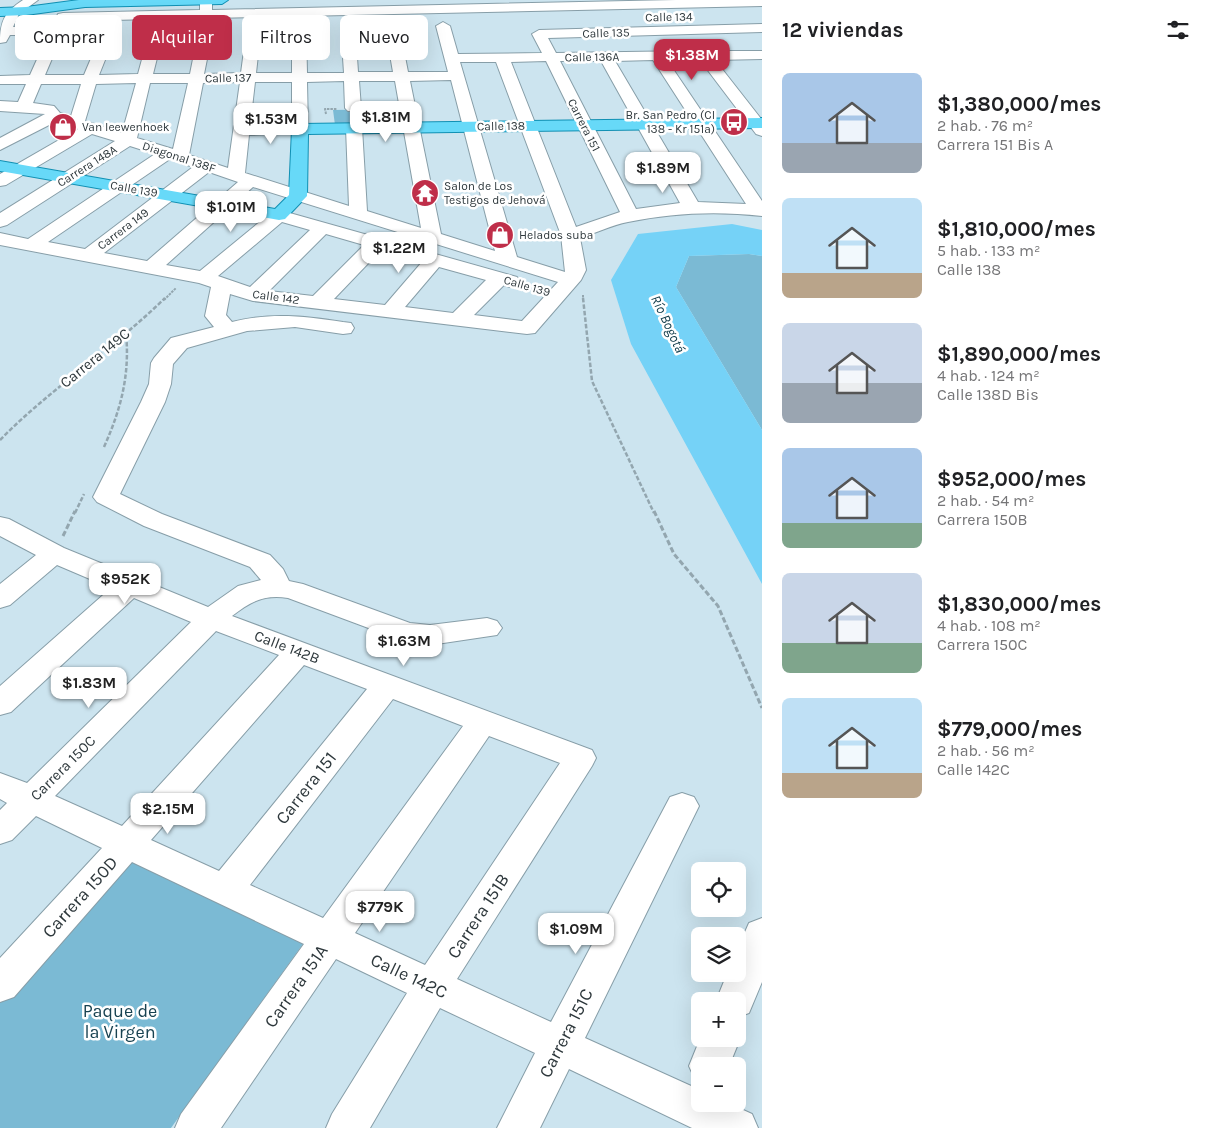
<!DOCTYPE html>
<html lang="es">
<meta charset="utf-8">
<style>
:root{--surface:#fff;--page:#f2f2f2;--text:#202124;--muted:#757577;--accent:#bf2e49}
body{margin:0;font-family:Karla,sans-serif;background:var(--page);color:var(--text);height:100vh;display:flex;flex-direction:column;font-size:19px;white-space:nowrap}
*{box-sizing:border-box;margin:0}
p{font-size:16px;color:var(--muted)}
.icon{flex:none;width:28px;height:28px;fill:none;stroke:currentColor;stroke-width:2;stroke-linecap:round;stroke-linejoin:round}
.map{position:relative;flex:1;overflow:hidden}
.drawer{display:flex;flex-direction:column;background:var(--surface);width:450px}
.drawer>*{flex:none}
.banner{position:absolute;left:15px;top:15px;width:475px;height:45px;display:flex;gap:10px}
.fabs{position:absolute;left:691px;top:862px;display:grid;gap:10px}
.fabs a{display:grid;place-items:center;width:55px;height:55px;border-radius:8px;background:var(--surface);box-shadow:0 5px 20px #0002;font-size:25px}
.price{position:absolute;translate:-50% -42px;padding:0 11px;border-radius:10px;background:#fff;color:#222;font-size:16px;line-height:32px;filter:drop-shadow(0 1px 2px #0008)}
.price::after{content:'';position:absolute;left:50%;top:30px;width:15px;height:11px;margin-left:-8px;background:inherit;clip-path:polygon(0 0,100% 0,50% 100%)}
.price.selected{background:var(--accent);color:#fff}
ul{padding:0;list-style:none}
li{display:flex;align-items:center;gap:15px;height:125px;padding:0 20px}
li span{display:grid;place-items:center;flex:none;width:140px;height:100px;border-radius:8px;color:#555}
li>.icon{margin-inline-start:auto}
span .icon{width:60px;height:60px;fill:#fffc;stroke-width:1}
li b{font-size:21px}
h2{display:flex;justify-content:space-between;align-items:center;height:60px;padding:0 20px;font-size:21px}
.tag{padding:0 18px;border-radius:8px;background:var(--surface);box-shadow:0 5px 20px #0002;font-size:18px;line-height:45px}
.tag.selected{background:var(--accent);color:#fff}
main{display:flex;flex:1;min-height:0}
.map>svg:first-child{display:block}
</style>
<main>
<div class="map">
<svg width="762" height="1128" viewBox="0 0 762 1128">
<rect width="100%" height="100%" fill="#cce4ef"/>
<!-- green -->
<path fill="#7bbad4" d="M390 109 393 123 335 125 333 110Z
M749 254 762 256V430L676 287 689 256Z
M130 853 308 937 171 1128H0V999Z"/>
<!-- water -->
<path fill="#75d2f7" d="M732 224 762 230V256L749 254 689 256 676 287 762 430V584L631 344 611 280 638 234Z"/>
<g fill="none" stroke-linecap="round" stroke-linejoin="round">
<!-- minor casing -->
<g stroke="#879ea8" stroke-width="2">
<path id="minor" d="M23 0H38L19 14 13 27H52L58 14 63 13 200 10V0H212V10L676 0H762V6L213 18V29L204 74 241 73 247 28 254 24 261 28 256 73H292V28L299 24 306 28 307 73H344L341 27 348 23 355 27 358 72H393L385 26 392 22 399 26 408 72H448L436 26 443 22 450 26 458 54 542 53 532 34 539 30 762 24V32L548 38 556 53 694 51 689 45 696 41 701 42 708 51H762V59L715 60 762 120V136L756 134 700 60H667L762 201V216C716 211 672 213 628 222 612 225 596 233 580 238L586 270 581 280 535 333 527 334 253 301 230 294 226 315 232 322C271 312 304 316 343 322L351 323 354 328 351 333 343 334 295 327 247 331 187 348 173 364 171 384 165 402 120 494 162 514 270 555 283 569 289 581 303 584 410 623 430 625 487 618 497 621 502 628 497 635 430 645 406 642 288 598C264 594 250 602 232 616L592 750 596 758 592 766 457 979 551 1022 670 797 682 793 694 797 699 806 585 1038 700 1090V1104H730L752 1114 758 1128H692L569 1069 540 1128H497L535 1053 440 1008 370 1128H326L332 1114 407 993 336 959 221 1128H175L181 1114 304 944 132 862 14 997 0 1002V958L102 848 36 816 12 840 0 844V810L7 803 0 799V773L27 783 191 622 134 598 11 712 0 715V686L111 588 57 565 10 605 0 608V584L36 555 0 536V517L9 519 64 548 208 607 238 586 261 580 250 567 144 526 97 502 93 497 141 402 149 384 151 363 154 358 171 338 214 327 205 316 211 287 199 283 0 245V233L28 239 155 154 130 146 7 225 0 227V213L115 141 92 134 6 185 0 186V174L78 129 55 122 0 150V138L45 114 0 111V101L18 102 26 84H0V76L30 75 48 35H10L6 42 0 43C0 20 5 12 23 0ZM199 18V29L190 74H153L164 30 157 26 150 30 138 74 99 75 117 30 110 26 103 30 84 75H45L62 35H73L80 31 78 28 65 27 68 21ZM653 60 746 204 698 202 615 61ZM546 61 620 212 576 227 511 62ZM560 61H601L680 203 636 209ZM460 62H496L561 235 565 272 517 257ZM451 80 495 251 441 234 410 81ZM344 81 345 108 348 111H358L361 108 359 81H395L421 228 367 211 362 128 360 125H348L346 128 349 206 245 173 249 135 306 132 308 129 307 82ZM240 82 228 168 189 155 203 83ZM255 82H292V124L250 125ZM136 83 122 133 85 121 96 84ZM150 83H188L173 149 137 138ZM41 84H81L71 116 60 113 54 106 33 103ZM170 159 193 167 85 249 48 242ZM209 172 238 182 147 261 104 253ZM253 187 558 282 522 321 474 315 504 285 510 287 517 285 520 281 517 277 279 210 273 211 200 271 166 265ZM282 222 310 230 250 287 218 276ZM326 234 364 245 313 296 269 291ZM381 250 422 262 385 305 334 299ZM439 267 486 280 453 313 405 307ZM216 631 279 655 122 826 55 796ZM304 665 367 689 219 871 151 840ZM393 699 463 726 323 918 250 885ZM489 736 560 763 425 965 355 933Z
M762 918V982L749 1013 738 1017V1001H716L727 974H738V948L749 923Z
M738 1034 740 1039 729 1066H700V1081L695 1079 689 1066 700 1039H738Z"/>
</g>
<!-- major casing -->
<g stroke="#1190b3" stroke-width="2">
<path id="major" d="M79 0H228L222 4 85 7 26 15 0 16V8L26 7Z
M762 118V128L308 134 307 196 285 219 279 220 0 171V161L275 209 289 195 292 129 294 126 300 124Z"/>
</g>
<!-- path-far2 -->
<path stroke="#93a6af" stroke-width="2" stroke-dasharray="2.5 1" stroke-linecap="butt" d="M371 108H389
M326 114 325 109H337
M583 295V300
M164 300 176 288"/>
<!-- path-far1 -->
<path stroke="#93a6af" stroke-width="2.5" stroke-dasharray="4.5 2" stroke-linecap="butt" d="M583 298 592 381 654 513
M0 440C51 388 113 349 165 298
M104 447C121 409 130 375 126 333
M75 513 84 494"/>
<!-- path -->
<path stroke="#93a6af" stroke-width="3" stroke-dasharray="5.5 2.5" stroke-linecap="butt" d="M654 511 674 554 718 606 762 708
M63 536 75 511"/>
<!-- minor -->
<use href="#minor" fill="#fff" fill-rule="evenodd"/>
<!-- major -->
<use href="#major" fill="#67d9f8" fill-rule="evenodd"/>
</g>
<!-- icons -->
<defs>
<g id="bus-disc" transform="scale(1.4375)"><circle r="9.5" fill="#bf2e49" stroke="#fff"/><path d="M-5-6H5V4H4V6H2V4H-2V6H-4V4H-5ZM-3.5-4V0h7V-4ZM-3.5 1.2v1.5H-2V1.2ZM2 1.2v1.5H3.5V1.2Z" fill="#fff"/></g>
<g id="shop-disc" transform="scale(1.4375)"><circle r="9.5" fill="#bf2e49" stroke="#fff"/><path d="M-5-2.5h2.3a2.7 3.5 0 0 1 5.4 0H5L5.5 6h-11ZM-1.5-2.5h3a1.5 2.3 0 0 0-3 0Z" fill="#fff"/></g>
<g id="temple-disc" transform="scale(1.4375)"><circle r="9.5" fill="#bf2e49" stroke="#fff"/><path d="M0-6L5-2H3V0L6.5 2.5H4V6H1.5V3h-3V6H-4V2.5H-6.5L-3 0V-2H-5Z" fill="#fff"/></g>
</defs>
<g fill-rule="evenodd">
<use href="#bus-disc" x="734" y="122"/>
<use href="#shop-disc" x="63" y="127"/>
<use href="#temple-disc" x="425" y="193"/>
<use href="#shop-disc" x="500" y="235"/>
</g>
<g text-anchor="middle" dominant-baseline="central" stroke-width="5" stroke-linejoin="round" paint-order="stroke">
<!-- far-street labels -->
<g font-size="12" fill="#2e383c" stroke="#fff">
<text transform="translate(669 17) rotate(-1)">Calle 134</text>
<text transform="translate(606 33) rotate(-2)">Calle 135</text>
<text transform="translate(592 57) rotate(-1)">Calle 136A</text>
<text transform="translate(228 78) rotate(-1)">Calle 137</text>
<text transform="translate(584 125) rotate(63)">Carrera 151</text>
<text transform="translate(501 126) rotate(-1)">Calle 138</text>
<text transform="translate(179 157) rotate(18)">Diagonal 138F</text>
<text transform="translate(87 166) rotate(-32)">Carrera 148A</text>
<text transform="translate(134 189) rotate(10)">Calle 139</text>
<text transform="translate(123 229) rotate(-37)">Carrera 149</text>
<text transform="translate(527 286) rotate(16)">Calle 139</text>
<text transform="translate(276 297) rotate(8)">Calle 142</text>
</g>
<!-- far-poi labels -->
<g font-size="12" fill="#2e383c" stroke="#fff" text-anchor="start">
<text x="715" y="115" text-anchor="end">Br. San Pedro (Cl<tspan x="715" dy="14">138 - Kr 151a)</tspan></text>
<text x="82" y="127">Van leewenhoek</text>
<text x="444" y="186">Salon de Los<tspan x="444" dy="14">Testigos de Jehová</tspan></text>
<text x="519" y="235">Helados suba</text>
</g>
<!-- far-water labels -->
<g font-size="14" font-style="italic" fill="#083544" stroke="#fff">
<text transform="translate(668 324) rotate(65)">Río Bogotá</text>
</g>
<!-- street labels -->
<g font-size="15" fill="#2e383c" stroke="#fff">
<text transform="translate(95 358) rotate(-39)">Carrera 149C</text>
<text transform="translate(287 647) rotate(21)">Calle 142B</text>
<text transform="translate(63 768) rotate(-45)">Carrera 150C</text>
</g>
<!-- near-street labels -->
<g font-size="18" fill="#2e383c" stroke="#fff">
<text transform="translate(306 788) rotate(-52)">Carrera 151</text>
<text transform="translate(80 897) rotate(-48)">Carrera 150D</text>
<text transform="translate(478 916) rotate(-57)">Carrera 151B</text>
<text transform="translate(409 976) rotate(25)">Calle 142C</text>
<text transform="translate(296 986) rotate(-55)">Carrera 151A</text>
<text transform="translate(566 1033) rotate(-63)">Carrera 151C</text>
</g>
<!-- near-park labels -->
<g font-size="18" fill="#184251" stroke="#fff">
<text x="120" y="1011">Paque de<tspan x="120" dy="21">la Virgen</tspan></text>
</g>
</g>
</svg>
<div class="fabs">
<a><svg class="icon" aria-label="locate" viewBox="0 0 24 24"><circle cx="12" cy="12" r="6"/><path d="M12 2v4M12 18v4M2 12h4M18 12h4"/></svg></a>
<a><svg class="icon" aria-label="layers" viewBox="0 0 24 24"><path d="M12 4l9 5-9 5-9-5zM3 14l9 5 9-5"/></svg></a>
<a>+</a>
<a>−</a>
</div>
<b class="price selected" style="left:692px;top:81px">$1.38M</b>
<b class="price" style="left:386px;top:143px">$1.81M</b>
<b class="price" style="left:271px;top:145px">$1.53M</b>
<b class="price" style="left:663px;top:194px">$1.89M</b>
<b class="price" style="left:231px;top:233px">$1.01M</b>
<b class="price" style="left:399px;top:274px">$1.22M</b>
<b class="price" style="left:125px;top:605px">$952K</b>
<b class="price" style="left:404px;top:667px">$1.63M</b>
<b class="price" style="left:89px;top:709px">$1.83M</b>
<b class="price" style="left:168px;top:835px">$2.15M</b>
<b class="price" style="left:380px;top:933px">$779K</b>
<b class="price" style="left:576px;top:955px">$1.09M</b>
<div class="banner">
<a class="tag">Comprar</a>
<a class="tag selected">Alquilar</a>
<a class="tag">Filtros</a>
<a class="tag">Nuevo</a>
</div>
</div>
<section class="drawer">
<h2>12 viviendas<svg class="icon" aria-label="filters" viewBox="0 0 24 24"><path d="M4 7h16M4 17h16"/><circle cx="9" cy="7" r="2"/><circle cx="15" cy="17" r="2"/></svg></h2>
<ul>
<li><span style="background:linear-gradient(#a9c7e8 70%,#9aa5b1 0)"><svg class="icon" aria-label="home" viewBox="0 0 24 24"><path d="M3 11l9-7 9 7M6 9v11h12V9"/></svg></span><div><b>$1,380,000/mes</b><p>2 hab. · 76 m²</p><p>Carrera 151 Bis A</p></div></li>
<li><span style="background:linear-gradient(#bfe0f5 75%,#b9a48a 0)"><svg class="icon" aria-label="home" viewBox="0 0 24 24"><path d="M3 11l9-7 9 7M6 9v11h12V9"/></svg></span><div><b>$1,810,000/mes</b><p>5 hab. · 133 m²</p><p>Calle 138</p></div></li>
<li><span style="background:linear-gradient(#c9d6e8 60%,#9aa5b1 0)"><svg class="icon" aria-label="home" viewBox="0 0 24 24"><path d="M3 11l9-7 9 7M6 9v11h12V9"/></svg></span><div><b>$1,890,000/mes</b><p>4 hab. · 124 m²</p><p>Calle 138D Bis</p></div></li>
<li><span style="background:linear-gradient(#a9c7e8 75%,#7fa58c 0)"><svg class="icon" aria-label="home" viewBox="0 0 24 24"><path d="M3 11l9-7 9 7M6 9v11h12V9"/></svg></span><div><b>$952,000/mes</b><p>2 hab. · 54 m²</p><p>Carrera 150B</p></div></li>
<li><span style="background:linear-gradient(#c9d6e8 70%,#7fa58c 0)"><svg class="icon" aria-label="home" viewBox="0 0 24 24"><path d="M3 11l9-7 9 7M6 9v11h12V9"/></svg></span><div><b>$1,830,000/mes</b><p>4 hab. · 108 m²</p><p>Carrera 150C</p></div></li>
<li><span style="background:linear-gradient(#bfe0f5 75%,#b9a48a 0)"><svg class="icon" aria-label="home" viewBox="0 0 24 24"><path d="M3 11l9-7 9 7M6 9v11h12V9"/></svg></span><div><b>$779,000/mes</b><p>2 hab. · 56 m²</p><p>Calle 142C</p></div></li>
</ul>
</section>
</main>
